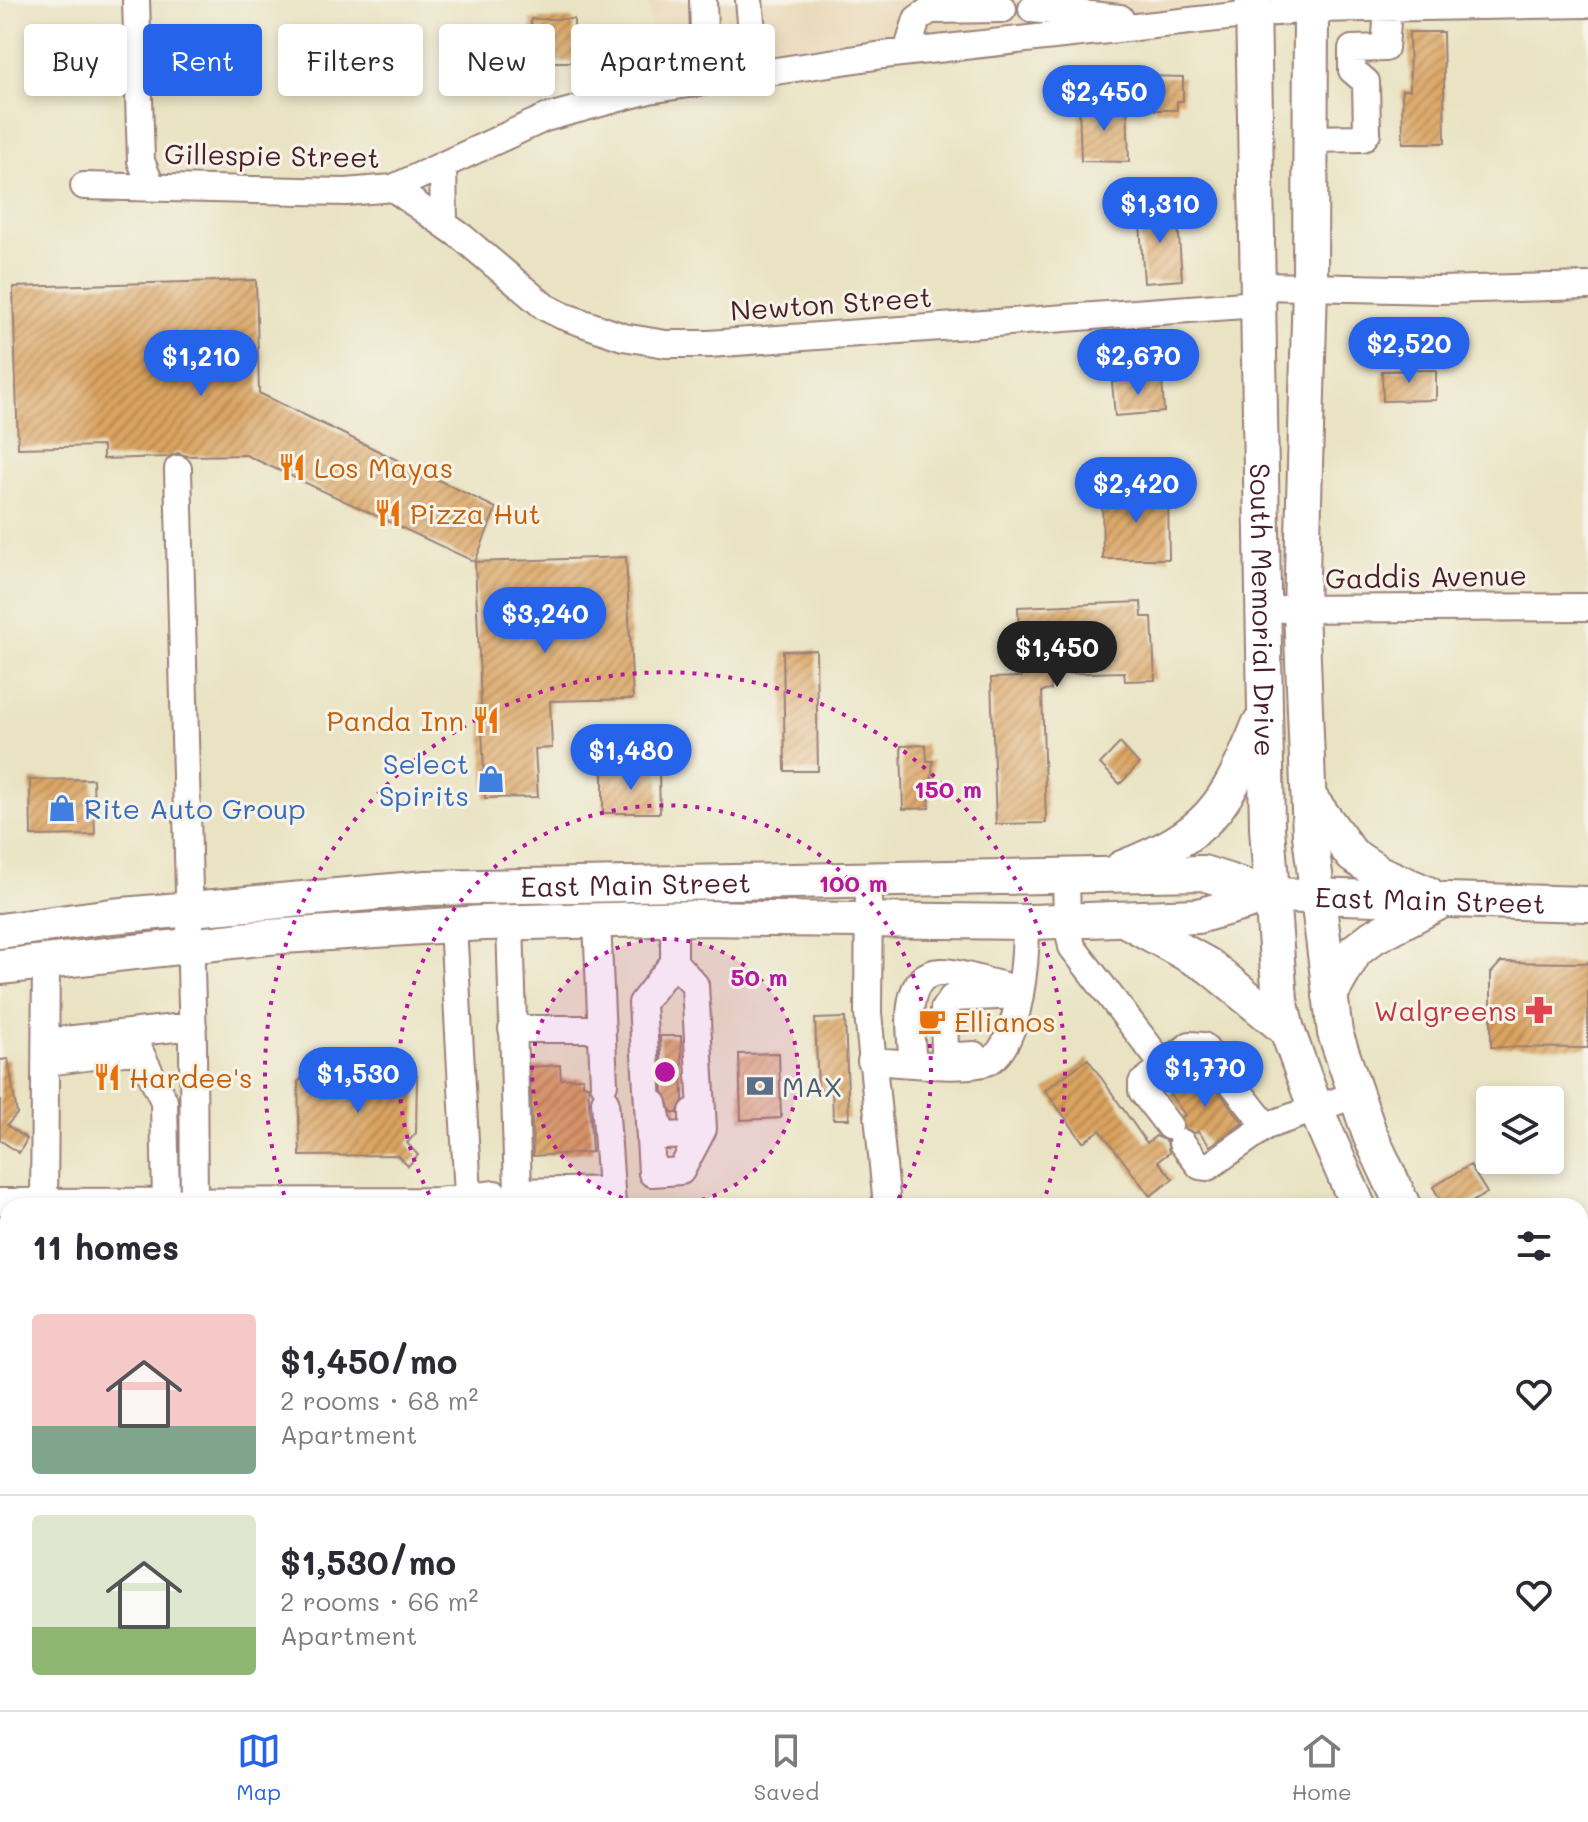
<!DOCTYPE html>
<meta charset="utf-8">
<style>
:root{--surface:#fff;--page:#f7f7f7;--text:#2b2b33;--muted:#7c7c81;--line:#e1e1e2;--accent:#2563eb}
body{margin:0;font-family:Mali,sans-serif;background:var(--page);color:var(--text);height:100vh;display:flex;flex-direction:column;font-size:30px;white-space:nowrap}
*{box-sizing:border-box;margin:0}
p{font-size:26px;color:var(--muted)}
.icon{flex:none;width:44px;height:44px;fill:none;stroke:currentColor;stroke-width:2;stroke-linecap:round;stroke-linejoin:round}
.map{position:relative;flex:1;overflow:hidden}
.drawer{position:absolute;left:0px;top:1198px;width:1588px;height:512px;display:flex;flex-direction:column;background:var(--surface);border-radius:24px 24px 0 0;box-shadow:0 4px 12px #0003}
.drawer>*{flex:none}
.guide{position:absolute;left:24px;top:24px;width:800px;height:72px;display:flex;gap:16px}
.buttons{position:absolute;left:1476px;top:1086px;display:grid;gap:16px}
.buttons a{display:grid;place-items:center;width:88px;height:88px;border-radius:8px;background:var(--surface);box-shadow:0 4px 12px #0003;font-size:40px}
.price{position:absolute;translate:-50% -68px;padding:0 18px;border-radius:28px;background:var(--accent);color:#fff;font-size:26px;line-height:52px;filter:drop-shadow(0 2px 4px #0008)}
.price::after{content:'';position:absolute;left:50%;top:48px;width:24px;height:18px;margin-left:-12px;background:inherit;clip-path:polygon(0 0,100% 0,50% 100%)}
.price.current{background:#222;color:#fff}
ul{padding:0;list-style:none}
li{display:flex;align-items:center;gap:24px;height:200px;padding:0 32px}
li+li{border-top:2px solid var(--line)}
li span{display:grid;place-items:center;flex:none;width:224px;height:160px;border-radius:8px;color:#555}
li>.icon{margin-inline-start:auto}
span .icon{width:96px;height:96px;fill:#fffc;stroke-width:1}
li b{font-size:34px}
h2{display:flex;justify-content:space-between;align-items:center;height:96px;padding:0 32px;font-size:34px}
.chip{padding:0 28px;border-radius:8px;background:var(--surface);box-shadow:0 4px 12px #0003;font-size:28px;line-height:72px}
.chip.current{background:var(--accent);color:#fff}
.tab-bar{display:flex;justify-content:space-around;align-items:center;height:112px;border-top:2px solid var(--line);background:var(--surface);font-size:22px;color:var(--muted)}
.tab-bar a{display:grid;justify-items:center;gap:4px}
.tab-bar .current{color:var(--accent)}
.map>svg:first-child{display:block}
</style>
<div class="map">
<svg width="1588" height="1710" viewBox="0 0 1588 1710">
<defs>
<pattern id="building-hatch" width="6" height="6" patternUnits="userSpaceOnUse" patternTransform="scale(2)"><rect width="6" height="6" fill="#daa360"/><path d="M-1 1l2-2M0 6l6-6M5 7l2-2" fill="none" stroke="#b3844f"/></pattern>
</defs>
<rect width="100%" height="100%" fill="#f7f3e8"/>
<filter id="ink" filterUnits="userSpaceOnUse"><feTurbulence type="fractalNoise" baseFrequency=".0125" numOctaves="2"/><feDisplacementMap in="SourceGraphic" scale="16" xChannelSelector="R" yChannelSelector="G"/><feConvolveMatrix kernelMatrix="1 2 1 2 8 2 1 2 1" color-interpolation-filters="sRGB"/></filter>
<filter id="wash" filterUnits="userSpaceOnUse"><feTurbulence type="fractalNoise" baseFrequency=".006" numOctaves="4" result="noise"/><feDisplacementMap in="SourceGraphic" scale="32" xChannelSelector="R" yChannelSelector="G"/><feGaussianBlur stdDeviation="1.8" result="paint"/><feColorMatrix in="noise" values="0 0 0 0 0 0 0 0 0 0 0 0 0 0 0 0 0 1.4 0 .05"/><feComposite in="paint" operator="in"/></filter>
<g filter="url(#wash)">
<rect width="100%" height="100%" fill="#e9e3c3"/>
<!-- built -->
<path fill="#ead9ba" d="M648 0H1232L1230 4 658 78Z"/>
<g id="blocks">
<!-- building -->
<path fill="url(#building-hatch)" d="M531 19H574V62H532Z
M1409 32H1443L1445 143H1403L1402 90H1410Z
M1146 76 1183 77V101H1177V110H1155L1154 100H1143Z
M1127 103 1129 162 1081 161 1079 105Z
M1177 207 1182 280 1144 283 1139 209Z
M256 280 259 393 496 508 475 562 246 455 187 456 178 453 168 457 103 459V446L18 448 13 287Z
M1436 370V400L1383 401 1382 371Z
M1162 378 1164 412 1115 416 1112 382Z
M1168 490 1169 559H1103L1102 491Z
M626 557 633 699 550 701 552 748 535 749 538 797 485 798 475 562Z
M1141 602 1142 617H1152L1155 680 1125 681 1124 672 1050 674 1051 690 1042 691 1046 823 996 824 991 678 1021 677 1018 607Z
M816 650 818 771H785L783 651Z
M1120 743 1139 764 1120 784 1100 764Z
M926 745 927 761H933L929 808 903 809 901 746Z
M639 770 659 771 660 813H603V771Z
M93 779 95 835 31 836 30 780Z
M1501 962 1588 963V1048L1491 1047V973Z
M845 1018 849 1119H833L832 1089H818L815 1019Z
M660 1036H681L683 1100 677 1113H672L663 1091Z
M779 1053 781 1118 741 1120 739 1054Z
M8 1059 17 1114 7 1125 27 1139 19 1153 0 1140V1060Z
M1088 1059 1147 1143 1156 1136 1167 1141 1169 1153 1158 1161 1173 1179 1150 1196 1100 1130 1083 1142 1045 1090Z
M560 1065 561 1079 583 1078V1085H588L592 1152 533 1156 530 1067Z
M1202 1070 1243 1123 1210 1146 1198 1131 1195 1133 1184 1128 1182 1117 1185 1115 1170 1094Z
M305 1075H417L416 1133 407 1143 418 1155 408 1166 397 1155 300 1156 298 1082Z
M1470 1165 1487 1193 1465 1206H1444L1433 1187Z"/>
</g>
</g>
<g filter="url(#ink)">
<use href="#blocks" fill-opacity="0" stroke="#9a8177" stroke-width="2"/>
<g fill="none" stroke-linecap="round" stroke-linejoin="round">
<!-- minor casing -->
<g stroke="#9a8177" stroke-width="30">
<path id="minor" d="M136 0 141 161 151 186
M703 0 704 34
M749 0 756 73
M1032 9 1120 18
M907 52 917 19 930 10 1003 9
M1311 139 1363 138 1367 133 1366 82 1352 70V49L1385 48 1388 8
M443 165 444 223
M84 186 346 192 393 188 545 118 649 90 883 55 1253 14 1312 9 1588 4
M393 188 462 237 545 307 563 316 623 337 666 344H709L1258 304
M1258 286 1439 290 1588 286
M178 469 193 1044 194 1206
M1284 609 1588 607
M1066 877 1067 921 1072 947 1164 1066 1190 1045 1203 1046 1266 1126 1355 1095
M869 878 868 1013 887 1206
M674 918V962L642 1003 652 1173 681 1171 703 1129 695 985 674 962
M597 920 604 1084
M510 922 518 1192 611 1190 612 1206
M453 925 468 1195
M512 1029H602
M46 1042 193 1026
M974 1055 958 1056 945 1052 944 1009 952 998 1019 995
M871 1061C895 1062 970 1071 989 1061 1021 1044 1026 955 1026 922
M47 1062 139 1050 164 1101 166 1202
M913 1063C911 1036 899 971 943 972 963 973 985 982 1005 986
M1164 1066 1142 1083V1091L1169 1126
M605 1101 611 1190
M654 1104 659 1127 666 1136 686 1135 693 1127V1112
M1182 1143 1200 1166 1208 1167 1266 1126
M0 1202 439 1201 495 1194 496 1206
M44 1206 46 960
M0 1314H8
M1580 1321 1588 1315
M911 1702 914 1710
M1306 1702 1313 1710
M1098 1710 1108 1702"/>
</g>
<!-- major casing -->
<g stroke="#9a8177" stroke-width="38">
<g id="major">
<path id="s1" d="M1253 0 1267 828 1280 1000 1287 1030 1315 1107 1358 1206"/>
<path d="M1311 0 1310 285 1301 610 1310 835 1335 1033 1370 1135 1403 1206"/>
<path d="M1309 797 1352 855 1379 873 1428 894"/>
<path d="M1122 868C1209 834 1225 808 1259 725"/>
<path d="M1124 919 1209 966 1287 1030"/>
<path id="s2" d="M0 931 112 916 426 888 1203 873 1272 895 1588 904"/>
<path d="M0 967 268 937 483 923 698 918 1031 922 1198 916 1272 895"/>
<path d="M1330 995 1355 951 1373 937 1438 903"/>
<path d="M1580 1464 1588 1474"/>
<path d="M1580 1519 1588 1528"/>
</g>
</g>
<!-- minor -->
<use href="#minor" stroke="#fff" stroke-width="26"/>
<!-- major -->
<use href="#major" stroke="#fff" stroke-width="34"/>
</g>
</g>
<!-- distance rings -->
<circle cx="665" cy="1072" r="133" fill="#b5179e" fill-opacity=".12"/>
<g fill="none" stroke="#b5179e" stroke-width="4" stroke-dasharray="4 8">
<circle cx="665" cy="1072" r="133"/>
<path d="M435 1205A266 266 0 1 1 895 1205"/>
<path d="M288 1206A400 400 0 1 1 1042 1206"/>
</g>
<!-- icons -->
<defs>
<g id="restaurant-bare" transform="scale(2.16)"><path d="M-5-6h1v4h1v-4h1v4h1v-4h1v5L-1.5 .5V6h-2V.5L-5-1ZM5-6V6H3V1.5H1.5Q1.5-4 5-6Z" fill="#e8710a" stroke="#f7f3e8" stroke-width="2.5" paint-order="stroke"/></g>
<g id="shop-bare" transform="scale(2.16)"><path d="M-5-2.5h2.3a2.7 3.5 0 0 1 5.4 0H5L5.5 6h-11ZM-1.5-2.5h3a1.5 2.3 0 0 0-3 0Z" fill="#3f7fe0" stroke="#f7f3e8" stroke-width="2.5" paint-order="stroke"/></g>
<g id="pharmacy-bare" transform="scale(2.16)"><path d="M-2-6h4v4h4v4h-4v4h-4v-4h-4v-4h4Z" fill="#e0444e" stroke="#f7f3e8" stroke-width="2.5" paint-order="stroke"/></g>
<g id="cafe-bare" transform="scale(2.16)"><path d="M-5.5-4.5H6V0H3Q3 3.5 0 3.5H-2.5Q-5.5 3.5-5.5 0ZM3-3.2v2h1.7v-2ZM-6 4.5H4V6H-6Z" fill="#e8710a" stroke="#f7f3e8" stroke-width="2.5" paint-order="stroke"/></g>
<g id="bank-bare" transform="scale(2.16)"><path d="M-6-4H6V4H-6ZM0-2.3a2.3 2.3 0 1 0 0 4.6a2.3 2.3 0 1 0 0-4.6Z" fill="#5c6f8a" stroke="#f7f3e8" stroke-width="2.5" paint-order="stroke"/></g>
</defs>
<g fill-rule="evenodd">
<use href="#restaurant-bare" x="292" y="467"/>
<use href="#restaurant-bare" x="388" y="513"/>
<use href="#restaurant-bare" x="486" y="720"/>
<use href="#shop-bare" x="491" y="779"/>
<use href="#shop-bare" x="62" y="808"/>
<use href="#pharmacy-bare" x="1539" y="1010"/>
<use href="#cafe-bare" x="932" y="1021"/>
<use href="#restaurant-bare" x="107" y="1077"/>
<use href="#bank-bare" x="760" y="1086"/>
</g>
<g text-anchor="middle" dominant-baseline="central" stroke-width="6" stroke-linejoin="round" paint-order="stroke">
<!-- street labels -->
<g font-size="28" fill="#4a1f2b" stroke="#f7f3e8">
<text transform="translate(272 155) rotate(1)">Gillespie Street</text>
<text transform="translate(831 303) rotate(-4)">Newton Street</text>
<text transform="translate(1426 576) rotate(-1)">Gaddis Avenue</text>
<text stroke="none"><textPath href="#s1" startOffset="610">South Memorial Drive</textPath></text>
<text stroke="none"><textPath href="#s2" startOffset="638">East Main Street</textPath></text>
<text stroke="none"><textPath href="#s2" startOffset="1436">East Main Street</textPath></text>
</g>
<!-- food labels -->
<g font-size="28" fill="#c56008" stroke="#f7f3e8" text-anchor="start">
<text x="314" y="467">Los Mayas</text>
<text x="410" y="513">Pizza Hut</text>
<text x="464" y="720" text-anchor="end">Panda Inn</text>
<text x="954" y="1021">Ellianos</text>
<text x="129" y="1077">Hardee's</text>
</g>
<!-- shop labels -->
<g font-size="28" fill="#366cbe" stroke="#f7f3e8" text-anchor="end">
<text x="469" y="763">Select<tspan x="469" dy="32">Spirits</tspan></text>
<text x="84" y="808" text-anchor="start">Rite Auto Group</text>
</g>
<!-- health labels -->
<g font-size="28" fill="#be3a42" stroke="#f7f3e8" text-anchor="end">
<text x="1517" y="1010">Walgreens</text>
</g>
<!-- service labels -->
<g font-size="28" fill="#4e5e75" stroke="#f7f3e8" text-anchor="start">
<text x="782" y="1086">MAX</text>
</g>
</g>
<circle cx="665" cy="1072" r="12" fill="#b5179e" stroke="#f7f3e8" stroke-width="4"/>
<g font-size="24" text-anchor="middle" font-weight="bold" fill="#b5179e" stroke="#f7f3e8" stroke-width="6" stroke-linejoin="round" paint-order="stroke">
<text x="948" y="798">150 m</text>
<text x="853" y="892">100 m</text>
<text x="759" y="986">50 m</text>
</g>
</svg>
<div class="buttons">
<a><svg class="icon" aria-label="layers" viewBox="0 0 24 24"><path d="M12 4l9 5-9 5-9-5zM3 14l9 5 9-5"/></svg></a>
</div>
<b class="price" style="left:1104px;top:133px">$2,450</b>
<b class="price" style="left:1160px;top:245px">$1,310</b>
<b class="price" style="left:1409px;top:385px">$2,520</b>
<b class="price" style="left:1138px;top:397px">$2,670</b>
<b class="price" style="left:201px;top:398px">$1,210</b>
<b class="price" style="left:1136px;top:525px">$2,420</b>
<b class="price" style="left:545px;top:655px">$3,240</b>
<b class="price current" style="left:1057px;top:689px">$1,450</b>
<b class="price" style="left:631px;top:792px">$1,480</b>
<b class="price" style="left:1205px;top:1109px">$1,770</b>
<b class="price" style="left:358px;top:1115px">$1,530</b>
<div class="guide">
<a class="chip">Buy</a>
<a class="chip current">Rent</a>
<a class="chip">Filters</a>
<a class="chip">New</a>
<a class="chip">Apartment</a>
</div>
<section class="drawer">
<h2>11 homes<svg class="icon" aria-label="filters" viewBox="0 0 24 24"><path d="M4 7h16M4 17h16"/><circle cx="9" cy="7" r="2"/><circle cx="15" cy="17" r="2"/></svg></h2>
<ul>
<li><span style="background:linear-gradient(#f6c9c9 70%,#7fa58c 0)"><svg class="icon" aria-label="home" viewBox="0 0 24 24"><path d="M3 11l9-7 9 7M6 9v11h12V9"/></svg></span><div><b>$1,450/mo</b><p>2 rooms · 68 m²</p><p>Apartment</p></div><svg class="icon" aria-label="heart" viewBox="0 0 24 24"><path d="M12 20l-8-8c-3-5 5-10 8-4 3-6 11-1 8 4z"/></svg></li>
<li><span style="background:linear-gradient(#dfe7d0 70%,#8fb573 0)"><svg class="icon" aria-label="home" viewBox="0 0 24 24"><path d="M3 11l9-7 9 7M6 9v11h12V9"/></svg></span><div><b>$1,530/mo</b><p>2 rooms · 66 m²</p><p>Apartment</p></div><svg class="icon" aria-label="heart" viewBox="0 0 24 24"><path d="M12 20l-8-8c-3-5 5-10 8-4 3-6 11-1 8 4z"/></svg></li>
</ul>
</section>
</div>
<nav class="tab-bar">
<a class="current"><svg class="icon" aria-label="map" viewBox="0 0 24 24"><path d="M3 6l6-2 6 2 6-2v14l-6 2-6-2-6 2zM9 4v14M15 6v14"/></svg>Map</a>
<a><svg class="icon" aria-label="saved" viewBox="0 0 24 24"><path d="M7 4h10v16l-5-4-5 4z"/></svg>Saved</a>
<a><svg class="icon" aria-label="home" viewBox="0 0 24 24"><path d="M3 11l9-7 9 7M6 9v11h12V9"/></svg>Home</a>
</nav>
